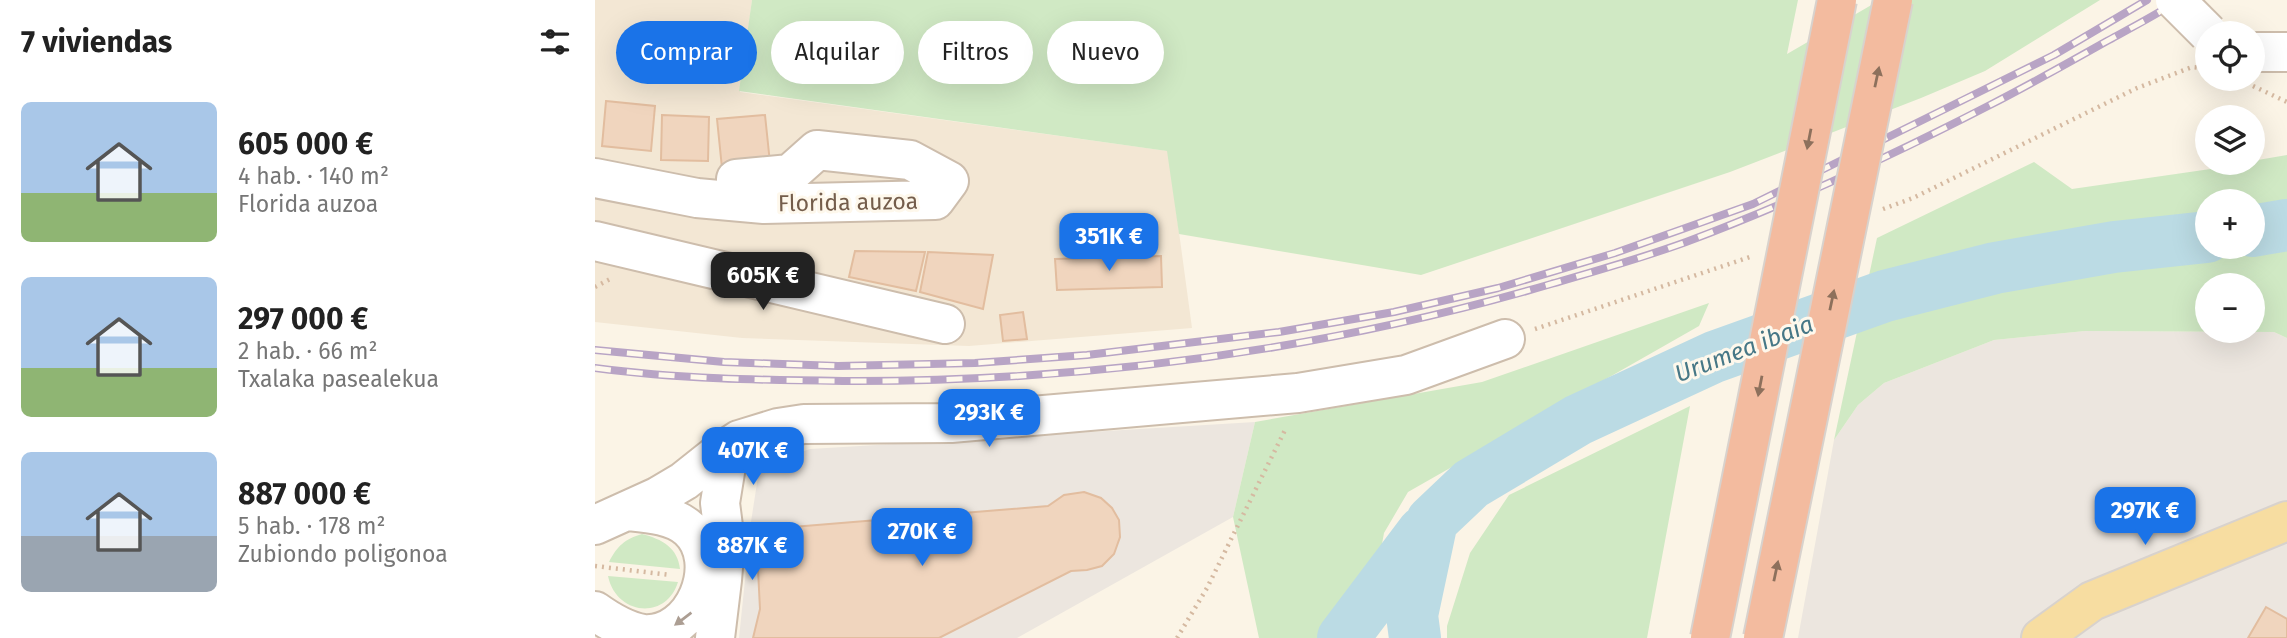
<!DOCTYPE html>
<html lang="es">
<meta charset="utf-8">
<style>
:root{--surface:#fff;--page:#f6f6f6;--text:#222;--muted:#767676;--accent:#1a73e8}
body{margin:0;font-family:"Fira Sans",sans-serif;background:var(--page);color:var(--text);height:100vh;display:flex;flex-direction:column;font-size:26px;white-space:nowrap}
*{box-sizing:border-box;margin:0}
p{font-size:23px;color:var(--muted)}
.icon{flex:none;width:38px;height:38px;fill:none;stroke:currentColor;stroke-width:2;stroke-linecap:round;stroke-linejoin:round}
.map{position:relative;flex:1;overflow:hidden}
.details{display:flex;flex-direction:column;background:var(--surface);width:595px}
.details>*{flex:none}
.banner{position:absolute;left:21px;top:21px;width:665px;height:63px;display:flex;gap:14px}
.buttons{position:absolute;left:1600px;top:21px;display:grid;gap:14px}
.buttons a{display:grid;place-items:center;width:70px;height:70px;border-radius:50%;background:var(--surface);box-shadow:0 7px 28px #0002;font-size:35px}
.price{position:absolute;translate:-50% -60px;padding:0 16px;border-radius:14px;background:var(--accent);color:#fff;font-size:23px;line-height:46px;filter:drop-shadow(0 2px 4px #0008)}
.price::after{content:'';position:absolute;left:50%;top:42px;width:21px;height:16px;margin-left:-10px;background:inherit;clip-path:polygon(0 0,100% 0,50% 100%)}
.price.current{background:#222;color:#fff}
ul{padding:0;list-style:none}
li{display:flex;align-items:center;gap:21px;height:175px;padding:0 21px}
li span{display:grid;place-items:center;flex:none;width:196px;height:140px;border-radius:10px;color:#555}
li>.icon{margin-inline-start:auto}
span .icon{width:84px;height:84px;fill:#fffc;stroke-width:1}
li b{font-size:30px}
h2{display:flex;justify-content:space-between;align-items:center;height:84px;padding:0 21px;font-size:30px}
.pill{padding:0 24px;border-radius:32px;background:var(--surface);box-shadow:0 7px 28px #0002;font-size:24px;line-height:63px}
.pill.current{background:var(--accent);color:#fff}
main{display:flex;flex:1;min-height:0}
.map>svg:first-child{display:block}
</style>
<main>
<section class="details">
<h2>7 viviendas<svg class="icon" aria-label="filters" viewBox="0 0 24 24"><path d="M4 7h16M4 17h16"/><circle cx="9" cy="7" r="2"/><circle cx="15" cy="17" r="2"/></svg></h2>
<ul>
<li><span style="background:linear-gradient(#a9c7e8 65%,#8fb573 0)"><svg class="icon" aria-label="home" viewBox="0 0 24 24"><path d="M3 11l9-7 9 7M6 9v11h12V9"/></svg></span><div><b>605 000 €</b><p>4 hab. · 140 m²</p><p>Florida auzoa</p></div></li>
<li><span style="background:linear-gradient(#a9c7e8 65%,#8fb573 0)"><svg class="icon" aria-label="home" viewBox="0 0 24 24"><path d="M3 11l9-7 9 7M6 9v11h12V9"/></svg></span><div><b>297 000 €</b><p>2 hab. · 66 m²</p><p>Txalaka pasealekua</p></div></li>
<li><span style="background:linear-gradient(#a9c7e8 60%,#9aa5b1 0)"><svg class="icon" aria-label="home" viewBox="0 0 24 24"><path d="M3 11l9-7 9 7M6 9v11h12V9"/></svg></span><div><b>887 000 €</b><p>5 hab. · 178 m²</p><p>Zubiondo poligonoa</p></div></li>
</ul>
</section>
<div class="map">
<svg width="1692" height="638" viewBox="0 0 1692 638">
<rect width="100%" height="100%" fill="#fbf4e6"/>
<!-- residential -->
<path fill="#f3e7d4" d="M0 0H157L145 92 573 151 597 328 374 346 147 338 0 322Z"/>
<!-- industrial -->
<path fill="#ece6df" d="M1490 331 1679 332 1692 338V638H1203L1239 440 1263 405 1289 383 1399 340Z
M660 422 638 517 422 638H144L156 522 164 470 179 461 215 449Z"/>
<!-- green -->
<path fill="#d0e9c4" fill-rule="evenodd" d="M157 0H1203L1192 54 1285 0H1505L1390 71 1326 98 1135 172 826 275 584 234 572 151 144 91Z
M1692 155V338L1679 332 1490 331 1399 340 1289 383 1263 405 1239 440 1282 238 1439 162 1477 189 1657 163V161ZM1612 201H1657V247H1612ZM1612 285H1657V331H1612Z
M1114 303 1104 326 813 492 789 533 770 638H664L638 517 660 422 887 382Z
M1095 406 1052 638H852V626L875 553 914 495Z
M47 534C67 539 83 548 85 569L14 562C22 546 30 539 47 534Z
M13 576 83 582C71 621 21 615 13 576Z"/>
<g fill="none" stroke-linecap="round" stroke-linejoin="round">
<!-- river -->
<path stroke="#bbdbe4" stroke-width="52" d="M1657 231 1692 225
M748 638 828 532
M820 638 817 615 837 521 876 484 983 420 1119 357 1290 296 1400 268 1519 247 1612 237"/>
</g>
<!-- building -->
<path fill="#f0d5be" stroke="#e2bd9f" stroke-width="2" d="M11 101 60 106 56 151 7 146Z
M67 115 114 117 113 161 66 160Z
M170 115 175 163 127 168 122 119Z
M260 251 330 252 321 291 254 277Z
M333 252 398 255 388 309 325 292Z
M566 256 567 287 462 290 460 259Z
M428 312 432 339 408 341 405 315Z
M489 492 506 498 517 508 524 520 525 537 519 554 507 566 492 570 476 571 344 638H158L165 609 161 530 453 506 469 495Z
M1671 607 1692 619V638H1653Z"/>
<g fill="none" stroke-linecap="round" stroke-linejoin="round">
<!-- minor casing -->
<g stroke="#cdbdac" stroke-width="42">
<path id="minor" d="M1657 52H1692
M0 178 102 198 169 204 340 200 354 181 315 160 222 150 195 174 141 179
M0 241 350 324
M0 525 62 497 89 481 123 454 144 440 183 428 209 424 356 423 703 393 811 375 910 339
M0 611C14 621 31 631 48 634 99 638 130 562 94 529 79 515 53 513 33 511
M120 638 127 580 130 542 125 503 131 466 144 440"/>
</g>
<!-- major casing -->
<g stroke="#d8d2cd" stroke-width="42">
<path id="major" d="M1446 638 1497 601 1692 521"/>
</g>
<!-- path -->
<path stroke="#d5b9a1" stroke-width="4.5" stroke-dasharray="2 5" stroke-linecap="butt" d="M1658 86 1692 102
M1288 209 1318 198 1542 88 1597 67 1608 68
M0 287 15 279
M940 329 1158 256
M0 566 75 575
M582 638 612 588 691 428"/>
<!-- minor -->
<use href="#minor" stroke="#fff" stroke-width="38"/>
<!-- major -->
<use href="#major" stroke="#f7dda1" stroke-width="38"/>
<!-- rail casing -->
<g stroke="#b8a4c5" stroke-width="8">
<path id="rail" d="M0 350 129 362 243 366 380 363 492 355 684 332 799 312 903 288 1020 253 1158 204 1459 55 1552 0
M0 368C82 379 167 380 249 381 488 382 727 351 956 284 1001 271 1047 258 1091 242 1195 203 1296 156 1395 105 1434 85 1473 63 1512 41 1536 28 1561 15 1584 0"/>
</g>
<!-- rail -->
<use href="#rail" stroke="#fef8ec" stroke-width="5" stroke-dasharray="16" stroke-linecap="butt"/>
<!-- minor-bridge casing -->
<g stroke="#cdbdac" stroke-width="42" stroke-linecap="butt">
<path id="minor-bridge" d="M1580 0 1613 33"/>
</g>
<!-- highway-bridge casing -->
<g stroke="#d8d2cd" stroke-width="42" stroke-linecap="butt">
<path id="highway-bridge" d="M1115 638 1242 0
M1168 638 1298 0"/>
</g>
<!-- minor-bridge -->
<use href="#minor-bridge" stroke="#fff" stroke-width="38"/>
<!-- highway-bridge -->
<use href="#highway-bridge" stroke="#f3bb9f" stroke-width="38"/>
</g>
<!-- one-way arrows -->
<defs><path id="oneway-solid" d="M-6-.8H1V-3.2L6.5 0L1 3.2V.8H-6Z" transform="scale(1.75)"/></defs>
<g fill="#8d705c">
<use href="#oneway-solid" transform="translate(1282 77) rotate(-78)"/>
<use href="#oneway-solid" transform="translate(1214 139) rotate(101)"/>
<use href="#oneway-solid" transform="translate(1237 300) rotate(-78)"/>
<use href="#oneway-solid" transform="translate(1165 386) rotate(101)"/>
<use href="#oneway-solid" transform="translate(1181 571) rotate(-78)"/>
</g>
<use fill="#ac9e93" href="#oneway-solid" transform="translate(88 619) rotate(143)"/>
<g text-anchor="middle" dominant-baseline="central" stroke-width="6" stroke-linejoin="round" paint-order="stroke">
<!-- street labels -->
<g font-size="23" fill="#745d4b" stroke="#fef8ec">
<text transform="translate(253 202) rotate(-1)">Florida auzoa</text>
</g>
<!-- water labels -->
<g font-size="24" font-style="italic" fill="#467786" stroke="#fef8ec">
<text transform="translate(1149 349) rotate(-21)">Urumea ibaia</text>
</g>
</g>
</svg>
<div class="buttons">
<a><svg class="icon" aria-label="locate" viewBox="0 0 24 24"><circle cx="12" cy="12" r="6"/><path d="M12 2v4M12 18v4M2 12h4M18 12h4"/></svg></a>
<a><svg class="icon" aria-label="layers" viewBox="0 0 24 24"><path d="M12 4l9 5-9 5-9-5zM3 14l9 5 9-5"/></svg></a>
<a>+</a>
<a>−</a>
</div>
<b class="price" style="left:514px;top:273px">351K €</b>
<b class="price current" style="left:168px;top:312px">605K €</b>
<b class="price" style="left:394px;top:449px">293K €</b>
<b class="price" style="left:158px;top:487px">407K €</b>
<b class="price" style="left:1550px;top:547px">297K €</b>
<b class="price" style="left:327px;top:568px">270K €</b>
<b class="price" style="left:157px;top:582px">887K €</b>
<div class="banner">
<a class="pill current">Comprar</a>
<a class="pill">Alquilar</a>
<a class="pill">Filtros</a>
<a class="pill">Nuevo</a>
</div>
</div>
</main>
